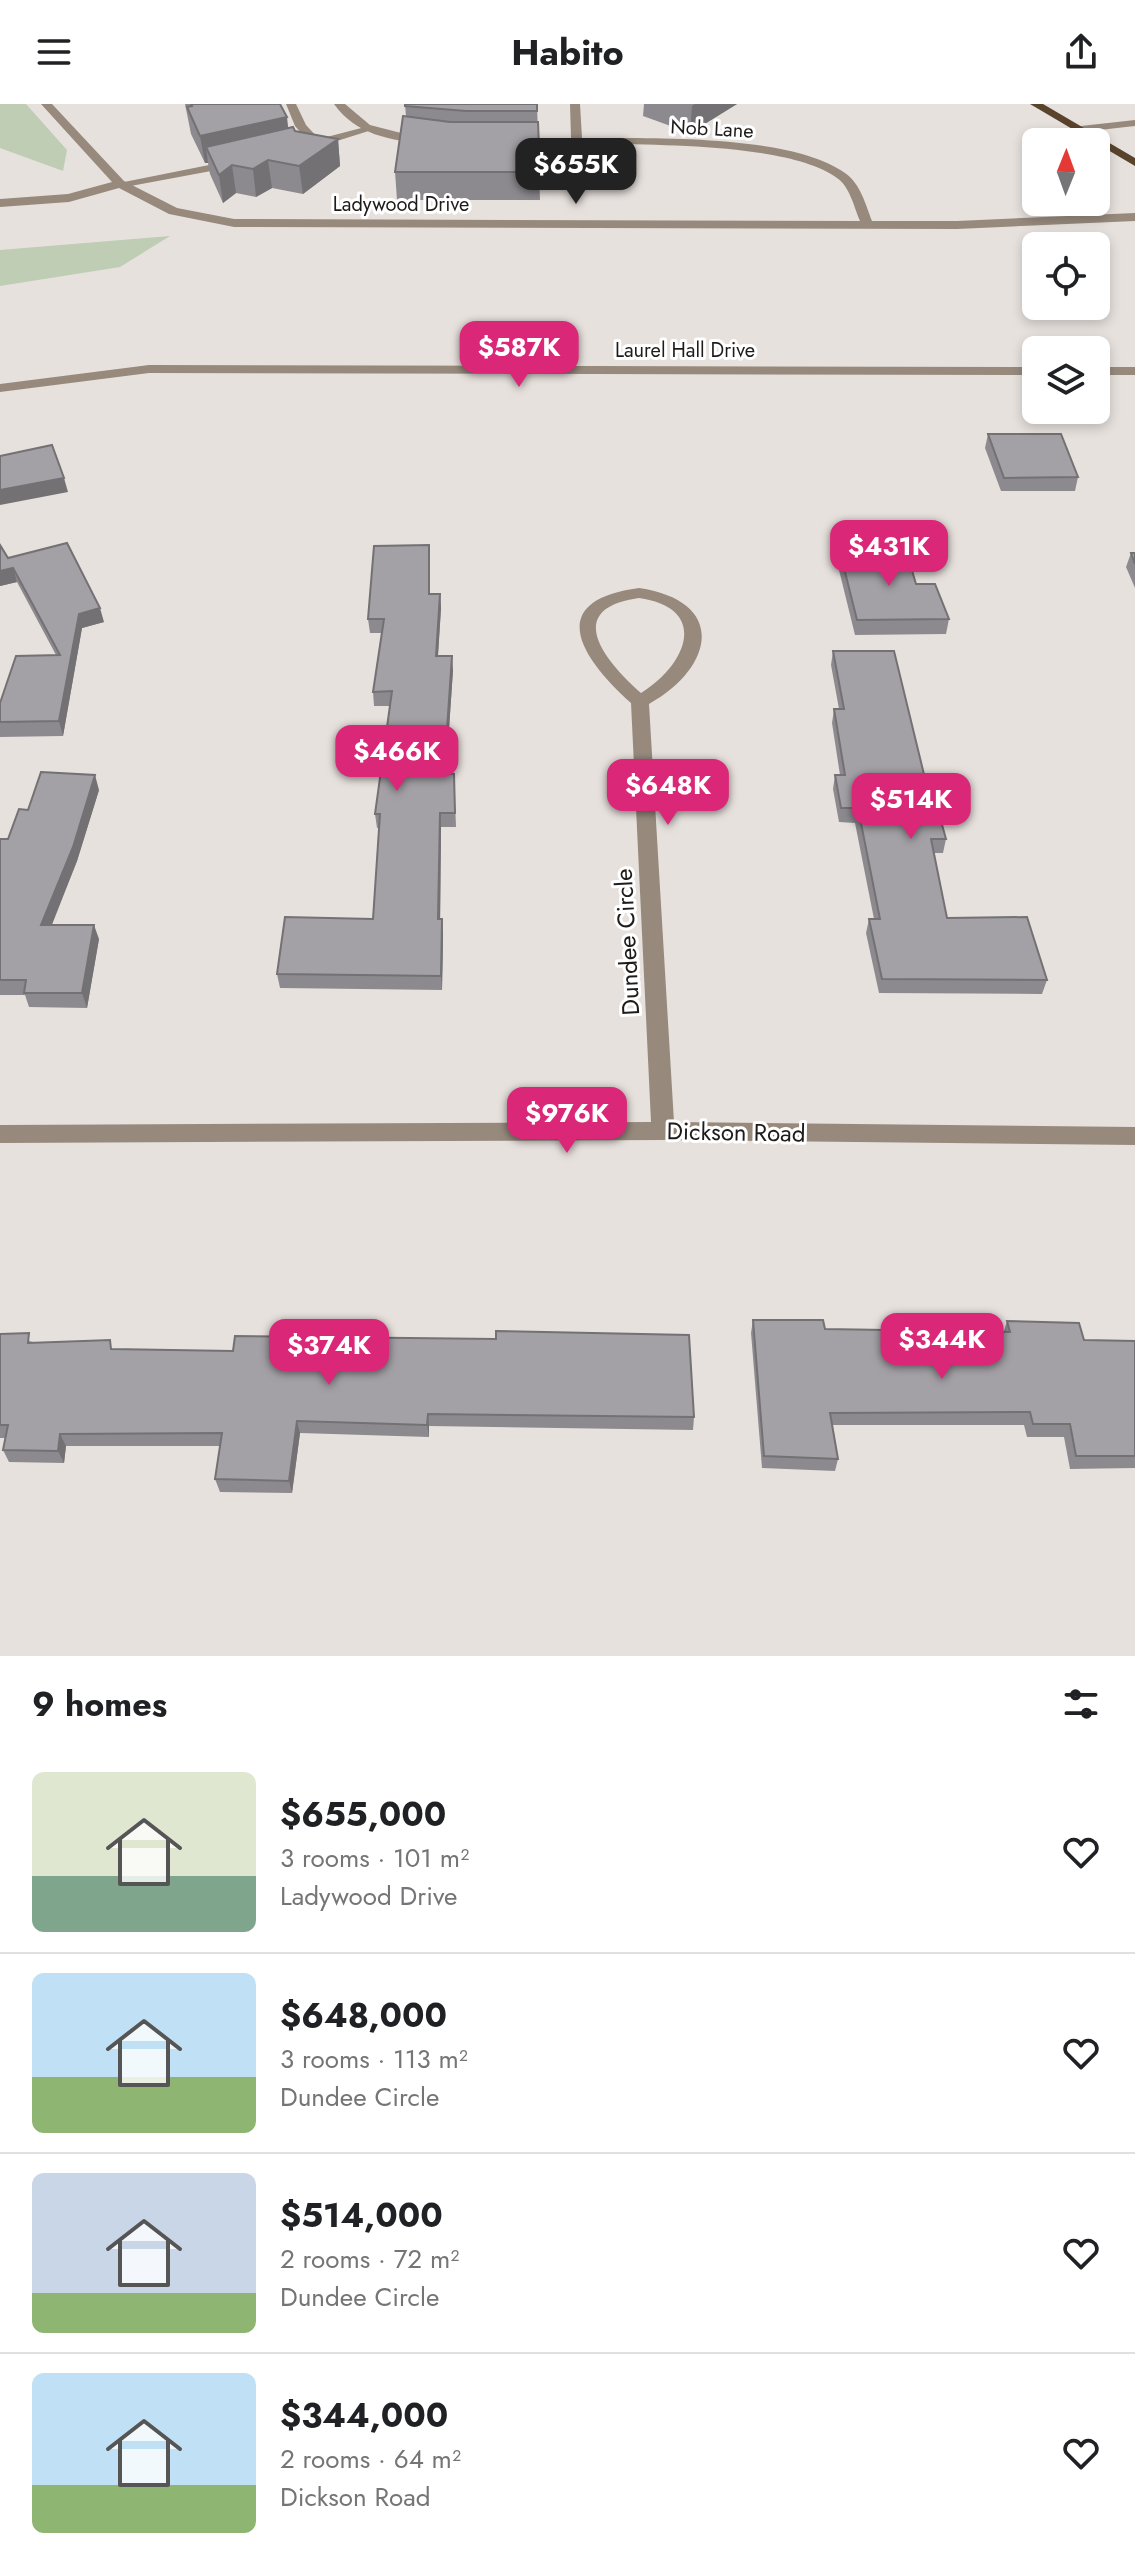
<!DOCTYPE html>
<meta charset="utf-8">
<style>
:root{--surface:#fff;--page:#f6f6f6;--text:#202124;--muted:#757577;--line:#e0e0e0;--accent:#db2777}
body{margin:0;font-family:Jost,sans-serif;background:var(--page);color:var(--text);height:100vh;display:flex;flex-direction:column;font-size:30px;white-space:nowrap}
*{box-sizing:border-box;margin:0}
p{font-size:26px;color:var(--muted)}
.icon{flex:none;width:44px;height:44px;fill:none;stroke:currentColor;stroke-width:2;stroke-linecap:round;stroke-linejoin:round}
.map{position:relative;height:1552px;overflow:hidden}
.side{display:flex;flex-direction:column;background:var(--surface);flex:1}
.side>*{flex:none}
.needle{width:52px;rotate:1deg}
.controls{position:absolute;left:1022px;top:24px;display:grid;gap:16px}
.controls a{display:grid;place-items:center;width:88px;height:88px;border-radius:12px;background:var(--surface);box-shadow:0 4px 12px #0003;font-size:40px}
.price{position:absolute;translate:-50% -68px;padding:0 18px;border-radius:16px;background:var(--accent);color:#fff;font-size:26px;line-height:52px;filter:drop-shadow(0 2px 4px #0008)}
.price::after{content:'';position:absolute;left:50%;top:48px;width:24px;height:18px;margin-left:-12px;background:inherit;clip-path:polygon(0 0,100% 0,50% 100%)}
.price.active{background:#222;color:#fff}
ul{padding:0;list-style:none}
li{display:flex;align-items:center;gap:24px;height:200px;padding:0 32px}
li+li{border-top:2px solid var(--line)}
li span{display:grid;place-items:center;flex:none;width:224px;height:160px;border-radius:12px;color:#555}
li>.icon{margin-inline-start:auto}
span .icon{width:96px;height:96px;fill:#fffc;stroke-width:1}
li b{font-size:34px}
h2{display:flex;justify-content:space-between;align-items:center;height:96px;padding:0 32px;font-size:34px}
header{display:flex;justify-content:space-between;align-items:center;height:104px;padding:0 32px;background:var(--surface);font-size:36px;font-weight:700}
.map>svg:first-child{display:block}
</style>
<header><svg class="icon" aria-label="menu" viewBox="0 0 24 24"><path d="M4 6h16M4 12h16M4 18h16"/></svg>Habito<svg class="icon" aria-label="share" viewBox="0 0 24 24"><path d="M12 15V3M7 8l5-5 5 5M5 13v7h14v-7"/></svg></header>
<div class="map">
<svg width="1135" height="1552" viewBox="0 0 1135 1552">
<rect width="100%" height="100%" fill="#e7e1dd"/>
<!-- green -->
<path fill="#becdb4" d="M0 0H26L67 46 63 67 0 44Z
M170 132 120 163 0 182V146Z"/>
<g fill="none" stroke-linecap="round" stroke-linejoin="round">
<!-- lane -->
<path fill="#978a7d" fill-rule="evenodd" d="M286 0H296L306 21 319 35 369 22 375 25 321 42 307 43 305 41 309 38 295 22Z
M234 56 238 58V62L120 84 114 80Z"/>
<!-- street -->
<path fill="#978a7d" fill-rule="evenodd" d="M41 0H52L124 77 177 104 234 115 860 117C854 103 850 83 837 74 781 32 587 41 514 41L508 38 514 35 571 34 570 0H580L582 34C648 34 792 30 845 69 860 79 866 101 872 117H957L1135 109V117L957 125 234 123 169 110 119 84 69 98 0 103V95L68 90 112 78Z
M334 0H345L370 21 432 37 426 40C390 36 356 31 334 0Z
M1135 16V22L1081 28 1075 25 1081 22Z
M149 261 1036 263V271L149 269 0 288V280Z
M1096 263H1135V271H1096Z
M639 484C727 497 715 563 649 600L674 1018 1135 1023V1041L663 1036 0 1039V1021L651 1018 631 599C582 555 542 497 639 484ZM639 494C710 504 687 561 641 589 606 558 561 505 639 494Z"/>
<!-- primary -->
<path fill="#59432d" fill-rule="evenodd" d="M1030 0H1043L1135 54V62Z"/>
</g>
<!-- wall -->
<path fill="#8d8a8f" d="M185 0H280L288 24 295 27 338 35 340 62 303 90 272 84 256 93 236 89 223 99 210 70 208 59H205L191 30Z
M405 0H537L540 96H397L395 68 406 13Z
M644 0H737L690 29 643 12Z
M988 330 1078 373 1075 387H1001L985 344Z
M0 441 8 454 104 518 82 524 63 632 0 633V618L56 551 17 478 0 482Z
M840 448 916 480 949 515 946 530 855 531 838 462Z
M1131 449H1135V484L1126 463Z
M430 455V490H440L441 504 438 552 453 566 446 669 454 670 456 723H441L440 815H442L443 830 442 886 280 884 277 870 373 815 379 724H377L375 710 390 602H374L373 588 382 529H370L368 515Z
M833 547 929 691 946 735 943 749H934L947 814 1047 876 1042 890 879 889 866 829 869 815H874L855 719 839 718 833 685 835 671H840L832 619 834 605H839L831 561Z
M99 686 77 757 51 821 99 835 87 904 29 903 25 891H0V735H8L28 706Z
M753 1216 825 1225 1004 1227 1007 1217 1084 1236 1135 1237V1364L1070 1365 1064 1333H1027L1024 1321H832L838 1355 835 1367 762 1364 751 1229Z
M0 1230 33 1238 114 1245 694 1313 693 1326 429 1322V1333L300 1329 292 1389 220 1388 215 1375 220 1342H66L64 1359 9 1358 3 1346 5 1334H0Z"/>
<!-- shaded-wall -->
<path fill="#737174" d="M695 0H737L690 29 692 2Z
M287 13 290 40 206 43 208 59H205L200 32Z
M338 35 340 62 303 90 299 62Z
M268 56 272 84 256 93 253 65Z
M232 61 236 89 223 99 219 71Z
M64 374 68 388 0 401V386Z
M429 441 430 455V504L429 490Z
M13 464 17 478 0 482V467Z
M440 490 441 504 437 566 436 552Z
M100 504 104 518 82 524 63 632 59 617 79 510Z
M452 552 453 566 445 684 444 669Z
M95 671 99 686 77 757 46 836 41 821Z
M440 709 441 723 440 830 438 815Z
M442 815 443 830 442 886 441 872Z
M94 821 99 835 87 904 82 889Z
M428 1310 429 1322V1333L427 1321Z
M297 1317 300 1329 292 1389 289 1377Z
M60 1330 66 1342 64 1359 58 1347Z"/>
<!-- building -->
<path fill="#a4a1a6" stroke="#737174" stroke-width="2" d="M191 0H280L287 13 200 32 187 3 192 2Z
M405 0H537V7H466L405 2Z
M403 12 450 18H538L540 68H395Z
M293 23 295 27 338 35 299 62 268 56 253 65 232 61 219 71 206 43Z
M988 330H1061L1078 373 1004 374Z
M52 341 64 374 0 386V352Z
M67 439 100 504 79 510 59 617 0 618V599L16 552 60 551 13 464 0 467V441L8 454Z
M429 441V490H440L436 552H452L444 669 454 670 455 709H440L438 815H442L441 872 277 870 285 813 373 815 380 710H375L392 587 373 588 384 515H368L374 442Z
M906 446 916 480H935L949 515 857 516 840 448Z
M1131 449H1135V460Z
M833 547H894L929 691 934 692 946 735H931L947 814 1027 813 1047 876 882 875 869 815H880L858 704H841L835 671H845L834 605H844Z
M41 668 95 671 73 743 41 821H94L82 889H24L26 876H0V735H8L19 705 28 706Z
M753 1216H823L825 1225 1010 1228 1007 1217 1079 1219 1084 1236 1135 1237V1352H1076L1070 1320H1033L1030 1308 830 1309 838 1355 764 1352Z
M496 1227 689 1231 694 1313 428 1310 427 1321 297 1317 289 1377 215 1375 222 1329 60 1330 58 1347 3 1346 8 1321H0V1230L29 1229 28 1239 110 1236 111 1245 233 1247 235 1232 496 1235Z"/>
<g text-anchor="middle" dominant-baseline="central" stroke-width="6" stroke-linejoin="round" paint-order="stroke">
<!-- far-street labels -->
<g font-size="20" fill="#1e1c1b" stroke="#fff">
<text transform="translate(712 25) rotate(3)">Nob Lane</text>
<text x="401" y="100">Ladywood Drive</text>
<text x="685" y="246">Laurel Hall Drive</text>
</g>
<!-- street labels -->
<g font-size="24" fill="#1e1c1b" stroke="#fff">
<text transform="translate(627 838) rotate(-93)">Dundee Circle</text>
<text transform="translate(736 1028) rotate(1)">Dickson Road</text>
</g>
</g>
</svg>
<div class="controls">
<a><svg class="needle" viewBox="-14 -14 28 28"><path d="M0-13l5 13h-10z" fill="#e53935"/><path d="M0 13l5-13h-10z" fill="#757577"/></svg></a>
<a><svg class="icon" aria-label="locate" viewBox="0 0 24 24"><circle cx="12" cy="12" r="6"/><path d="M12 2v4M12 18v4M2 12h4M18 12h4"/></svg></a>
<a><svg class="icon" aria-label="layers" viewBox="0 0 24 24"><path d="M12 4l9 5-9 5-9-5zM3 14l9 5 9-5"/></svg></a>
</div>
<b class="price active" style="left:576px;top:102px">$655K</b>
<b class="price" style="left:519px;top:285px">$587K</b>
<b class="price" style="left:889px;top:484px">$431K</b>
<b class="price" style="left:397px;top:689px">$466K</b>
<b class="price" style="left:668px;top:723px">$648K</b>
<b class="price" style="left:911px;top:737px">$514K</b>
<b class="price" style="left:567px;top:1051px">$976K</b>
<b class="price" style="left:942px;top:1277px">$344K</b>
<b class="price" style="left:329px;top:1283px">$374K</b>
</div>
<section class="side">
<h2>9 homes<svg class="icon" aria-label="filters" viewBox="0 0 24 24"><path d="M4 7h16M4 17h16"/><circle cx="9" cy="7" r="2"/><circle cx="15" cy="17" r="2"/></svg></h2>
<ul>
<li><span style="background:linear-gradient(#dfe7d0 65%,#7fa58c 0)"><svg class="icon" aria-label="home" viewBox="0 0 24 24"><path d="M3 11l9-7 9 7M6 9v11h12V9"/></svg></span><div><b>$655,000</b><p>3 rooms · 101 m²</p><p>Ladywood Drive</p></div><svg class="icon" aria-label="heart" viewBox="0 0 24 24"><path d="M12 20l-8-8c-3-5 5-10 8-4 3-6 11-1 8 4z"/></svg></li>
<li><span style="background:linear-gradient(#bfe0f5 65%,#8fb573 0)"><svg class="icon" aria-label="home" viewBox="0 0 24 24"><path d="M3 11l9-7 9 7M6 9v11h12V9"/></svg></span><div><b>$648,000</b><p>3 rooms · 113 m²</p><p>Dundee Circle</p></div><svg class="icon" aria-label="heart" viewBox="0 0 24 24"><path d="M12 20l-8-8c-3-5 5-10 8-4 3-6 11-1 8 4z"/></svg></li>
<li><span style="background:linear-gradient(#c9d6e8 75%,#8fb573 0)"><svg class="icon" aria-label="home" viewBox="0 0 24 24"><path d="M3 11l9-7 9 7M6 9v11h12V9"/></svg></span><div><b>$514,000</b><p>2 rooms · 72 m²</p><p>Dundee Circle</p></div><svg class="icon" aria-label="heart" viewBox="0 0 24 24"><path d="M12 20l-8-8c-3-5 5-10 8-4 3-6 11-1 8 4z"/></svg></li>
<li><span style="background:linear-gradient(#bfe0f5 70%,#8fb573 0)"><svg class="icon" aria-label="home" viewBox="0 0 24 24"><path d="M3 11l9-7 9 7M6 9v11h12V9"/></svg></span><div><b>$344,000</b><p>2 rooms · 64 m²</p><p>Dickson Road</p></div><svg class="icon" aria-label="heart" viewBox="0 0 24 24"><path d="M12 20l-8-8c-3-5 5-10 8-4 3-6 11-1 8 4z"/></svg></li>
</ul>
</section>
